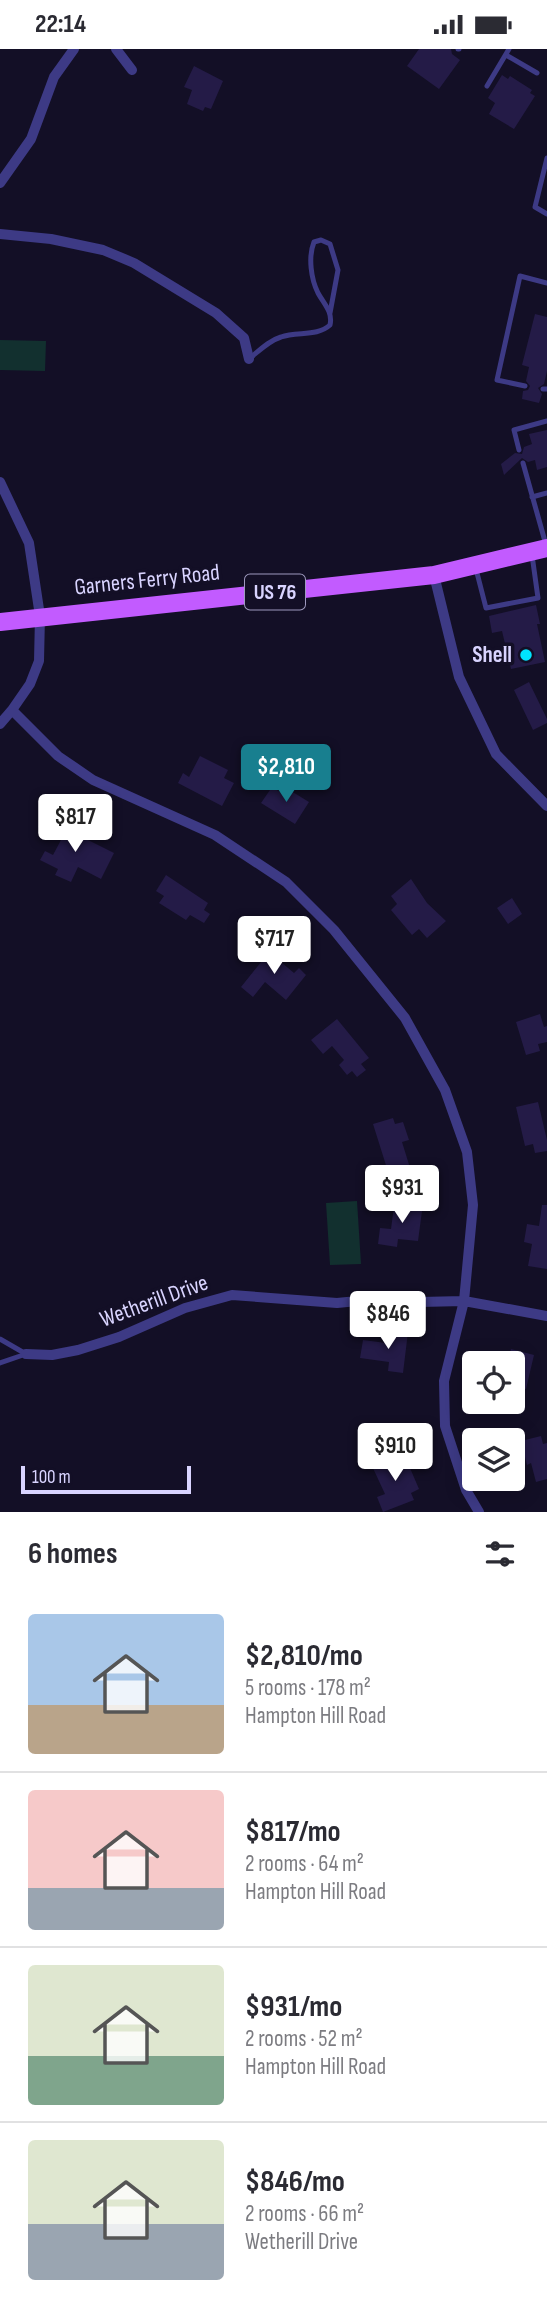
<!DOCTYPE html>
<meta charset="utf-8">
<style>
:root{--surface:#fff;--page:#f7f7f7;--text:#2b2b33;--muted:#7c7c81;--line:#e1e1e2;--accent:#187f8f}
body{margin:0;font-family:"Sofia Sans Condensed",sans-serif;background:var(--page);color:var(--text);height:100vh;display:flex;flex-direction:column;font-size:26px;white-space:nowrap}
*{box-sizing:border-box;margin:0}
p{font-size:23px;color:var(--muted)}
.icon{flex:none;width:38px;height:38px;fill:none;stroke:currentColor;stroke-width:2;stroke-linecap:round;stroke-linejoin:round}
.map{position:relative;height:1463px;overflow:hidden}
.drawer{display:flex;flex-direction:column;background:var(--surface);flex:1}
.drawer>*{flex:none}
.tools{position:absolute;left:462px;top:1302px;display:grid;gap:14px}
.tools a{display:grid;place-items:center;width:63px;height:63px;border-radius:7px;background:var(--surface);box-shadow:0 4px 18px #0003;font-size:35px}
.scale{position:absolute;left:21px;bottom:18px;width:170px;box-sizing:border-box;padding-left:7px;border:4px solid #d9d4ff;border-top:0;font-size:19px;line-height:24px;white-space:nowrap;color:#d9d4ff;-webkit-text-stroke:5px #130f26;paint-order:stroke}
.price{position:absolute;translate:-50% -60px;padding:0 16px;border-radius:7px;background:#fff;color:#222;font-size:23px;line-height:46px;filter:drop-shadow(0 2px 4px #0008)}
.price::after{content:'';position:absolute;left:50%;top:42px;width:21px;height:16px;margin-left:-10px;background:inherit;clip-path:polygon(0 0,100% 0,50% 100%)}
.price.selected{background:var(--accent);color:#fff}
ul{padding:0;list-style:none}
li{display:flex;align-items:center;gap:21px;height:175px;padding:0 28px}
li+li{border-top:2px solid var(--line)}
li span{display:grid;place-items:center;flex:none;width:196px;height:140px;border-radius:7px;color:#555}
li>.icon{margin-inline-start:auto}
span .icon{width:84px;height:84px;fill:#fffc;stroke-width:1}
li b{font-size:30px}
h2{display:flex;justify-content:space-between;align-items:center;height:84px;padding:0 28px;font-size:30px}
.status{display:flex;justify-content:space-between;align-items:center;height:49px;padding:0 35px;background:var(--surface);direction:ltr}
.status svg{height:19px;fill:currentColor}
.map>svg:first-child{display:block}
</style>
<div class="status"><b>22:14</b><svg viewBox="0 0 49 12"><path d="M0 12V9h3v3zM5 12V6h3v6zM10 12V3h3v9zM15 12V0h3v12zM26 1h20v11H26zM47 4h2v5h-2z"/></svg></div>
<div class="map">
<svg width="547" height="1463" viewBox="0 0 547 1463">
<rect width="100%" height="100%" fill="#130f26"/>
<!-- green -->
<path fill="#12302f" d="M0 291 46 292 45 322 0 321Z
M357 1152 361 1215 330 1216 326 1154Z"/>
<!-- building -->
<path fill="#241b47" d="M419 0H451L452 5 460 11 439 40 407 17Z
M194 17 223 32 211 60 205 58 203 62 187 55 192 41 184 38Z
M502 26 508 30 510 27 532 41 530 44 535 47 514 80 489 65 495 54 488 49Z
M535 265 547 268V322L544 335 538 339 542 345 539 354 522 350 523 342 528 341 530 337 526 332 529 318 522 316Z
M547 381V418L537 421 535 411 528 413 522 409 504 426 501 415 515 404 522 405 524 398 532 395 529 385Z
M536 556 540 575H537L545 613 511 620 502 582 492 584 489 567Z
M529 633 547 670V674L533 681 514 641Z
M200 707 228 721 224 729 234 734 222 757 178 734 183 724 189 728Z
M283 737 309 753 295 775 261 754 272 738 280 743Z
M42 771 65 783 66 780 114 804 101 830 78 818 71 833 55 826 58 820 40 811 45 802 53 806 61 791 38 778Z
M166 826 208 854 204 861 210 865 204 874 190 866 186 871 159 854 164 847 156 842Z
M411 830 427 854 446 872 427 889 419 880 412 886 391 861 397 855 391 847Z
M512 849 522 865 508 875 497 859Z
M274 897 286 907 281 913 294 924 299 919 306 926 286 951 265 933 253 948 241 938Z
M540 965 544 978 547 977V993L538 995 540 1002 526 1006 516 973Z
M337 970 369 1009 361 1015 366 1021 357 1028 352 1022 347 1026 339 1016 344 1011 332 997 323 1005 311 991Z
M538 1053 547 1091V1102L535 1104 533 1095 525 1097 516 1058Z
M393 1069 395 1075 403 1073 409 1091 402 1093 411 1122 390 1129 373 1075Z
M395 1150 414 1153 412 1161 422 1162 418 1192 398 1190 397 1198 378 1195 380 1179 391 1180Z
M542 1156H547V1220L528 1217 532 1195 524 1193 527 1175 539 1177Z
M388 1281 408 1283 403 1324 388 1322 389 1313 360 1309 363 1291 386 1294Z
M511 1300 534 1306 526 1340 513 1336V1314H507Z
M541 1387 543 1395 547 1394V1430L536 1433 531 1414 527 1416 521 1392Z
M396 1406 400 1415 407 1412 419 1440 411 1444 414 1451 383 1463 377 1448 385 1445 372 1417Z"/>
<g fill="none" stroke-linecap="round" stroke-linejoin="round">
<!-- lane -->
<path stroke="#3d3a85" stroke-width="5" d="M458 0H459
M506 6 537 24
M487 37 509 0
M547 109 535 158 547 165
M249 310C259 302 268 292 281 288 297 282 317 288 330 276 333 263 324 255 318 244 311 230 308 208 314 193L321 191 330 195 338 221 330 264
M525 337 497 331 520 227 547 234
M543 340H547
M519 401 514 381 547 372
M523 414 546 496
M532 448 547 444
M476 520 486 559 538 549 532 506
M0 1290 26 1305 0 1314"/>
<!-- street -->
<path stroke="#3d3a85" stroke-width="10" d="M116 0 132 21
M0 134 31 90 54 28 74 0
M0 185 51 190 103 201 134 214 216 264 244 289 249 310
M0 433 29 494 40 567 39 612 30 635 12 661 58 707 93 731 215 786 286 833 334 881 405 969 445 1041 467 1103 473 1156 464 1252 444 1332 445 1377 466 1441 479 1463
M434 526 459 628 496 705 547 757
M0 675 12 661
M26 1305 52 1306 78 1301 119 1288 185 1259 232 1246 337 1254 388 1249 420 1253 464 1252 547 1267"/>
<!-- primary -->
<path stroke="#c25bff" stroke-width="18" d="M0 573 434 526 547 499"/>
</g>
<!-- markers -->
<circle fill="#00e5ff" stroke="#130f26" stroke-width="2.5" cx="526" cy="606" r="7"/>
<g text-anchor="middle" dominant-baseline="central" stroke-width="7" stroke-linejoin="round" paint-order="stroke">
<!-- shield labels -->
<rect fill="#130f26" stroke="#9e99be" stroke-width="2" x="245" y="525.5" width="60" height="35" rx="5"/>
<g font-size="21" font-weight="bold" fill="#d9d4ff">
<text x="275" y="543">US 76</text>
</g>
<!-- street labels -->
<g font-size="23" fill="#d9d4ff" stroke="#130f26">
<text transform="translate(147 531) rotate(-6)">Garners Ferry Road</text>
<text transform="translate(154 1252) rotate(-20)">Wetherill Drive</text>
</g>
<!-- poi labels -->
<g font-size="23" font-weight="bold" fill="#d9d4ff" stroke="#130f26" text-anchor="end">
<text x="512" y="606">Shell</text>
</g>
</g>
</svg>
<div class="tools">
<a><svg class="icon" aria-label="locate" viewBox="0 0 24 24"><circle cx="12" cy="12" r="6"/><path d="M12 2v4M12 18v4M2 12h4M18 12h4"/></svg></a>
<a><svg class="icon" aria-label="layers" viewBox="0 0 24 24"><path d="M12 4l9 5-9 5-9-5zM3 14l9 5 9-5"/></svg></a>
</div>
<div class="scale">100 m</div>
<b class="price selected" style="left:286px;top:755px">$2,810</b>
<b class="price" style="left:75px;top:805px">$817</b>
<b class="price" style="left:274px;top:927px">$717</b>
<b class="price" style="left:402px;top:1176px">$931</b>
<b class="price" style="left:388px;top:1302px">$846</b>
<b class="price" style="left:395px;top:1434px">$910</b>
</div>
<section class="drawer">
<h2>6 homes<svg class="icon" aria-label="filters" viewBox="0 0 24 24"><path d="M4 7h16M4 17h16"/><circle cx="9" cy="7" r="2"/><circle cx="15" cy="17" r="2"/></svg></h2>
<ul>
<li><span style="background:linear-gradient(#a9c7e8 65%,#b9a48a 0)"><svg class="icon" aria-label="home" viewBox="0 0 24 24"><path d="M3 11l9-7 9 7M6 9v11h12V9"/></svg></span><div><b>$2,810/mo</b><p>5 rooms · 178 m²</p><p>Hampton Hill Road</p></div></li>
<li><span style="background:linear-gradient(#f6c9c9 70%,#9aa5b1 0)"><svg class="icon" aria-label="home" viewBox="0 0 24 24"><path d="M3 11l9-7 9 7M6 9v11h12V9"/></svg></span><div><b>$817/mo</b><p>2 rooms · 64 m²</p><p>Hampton Hill Road</p></div></li>
<li><span style="background:linear-gradient(#dfe7d0 65%,#7fa58c 0)"><svg class="icon" aria-label="home" viewBox="0 0 24 24"><path d="M3 11l9-7 9 7M6 9v11h12V9"/></svg></span><div><b>$931/mo</b><p>2 rooms · 52 m²</p><p>Hampton Hill Road</p></div></li>
<li><span style="background:linear-gradient(#dfe7d0 60%,#9aa5b1 0)"><svg class="icon" aria-label="home" viewBox="0 0 24 24"><path d="M3 11l9-7 9 7M6 9v11h12V9"/></svg></span><div><b>$846/mo</b><p>2 rooms · 66 m²</p><p>Wetherill Drive</p></div></li>
</ul>
</section>
